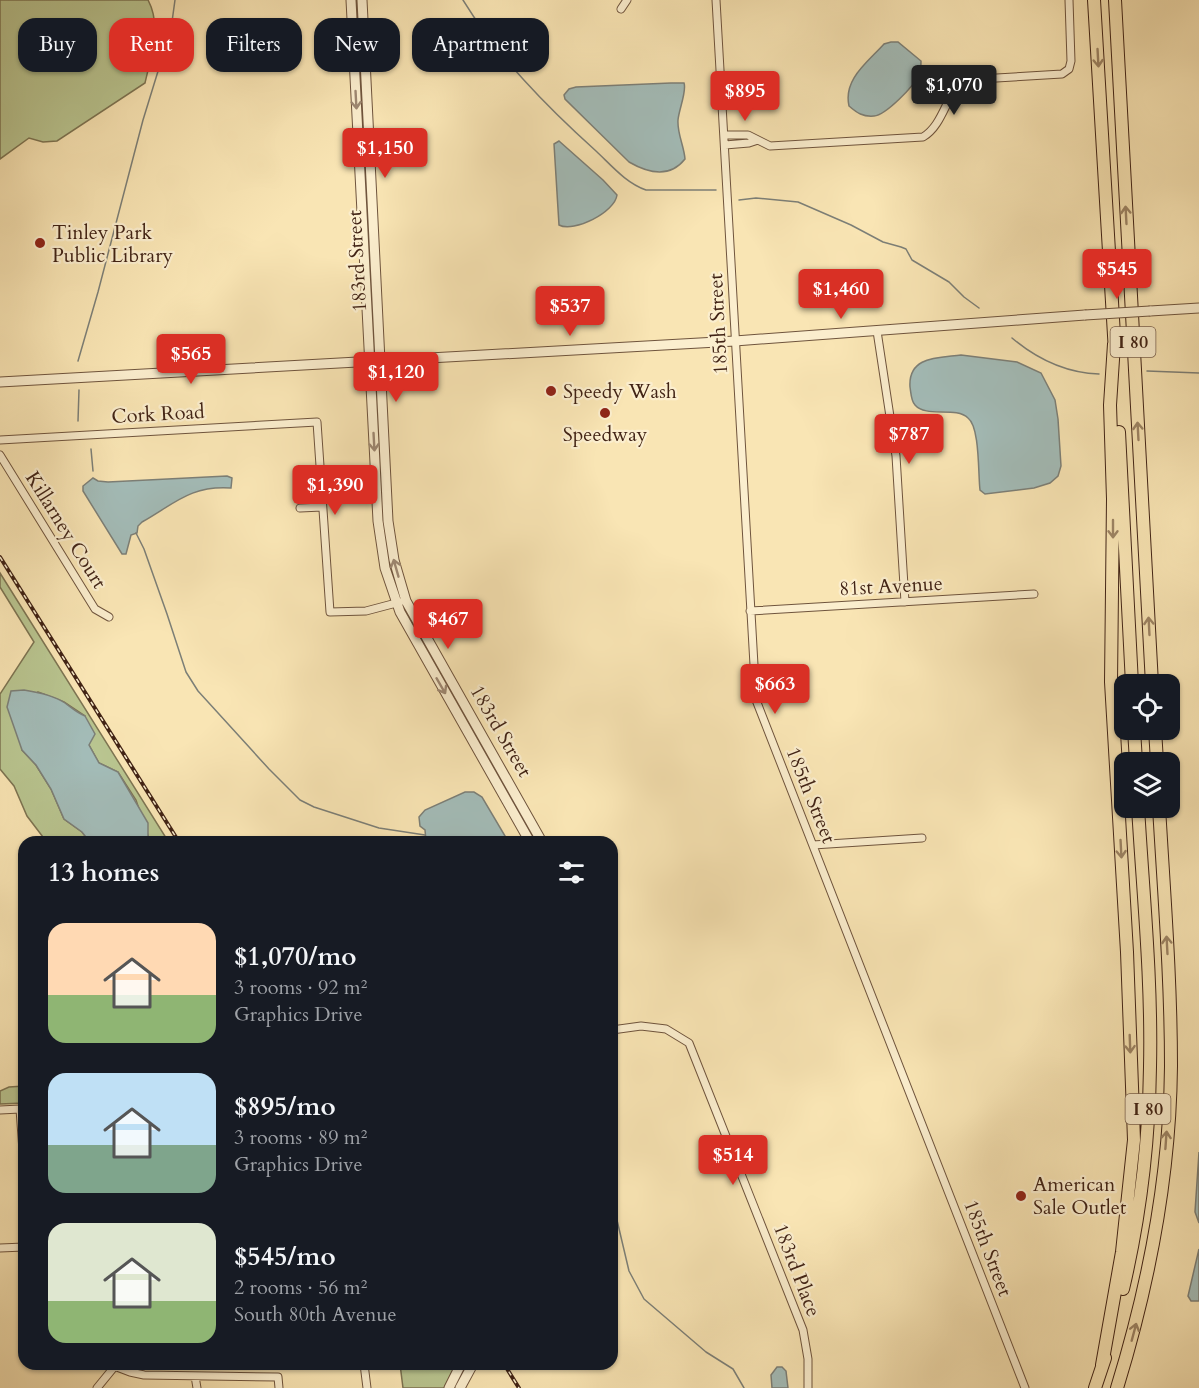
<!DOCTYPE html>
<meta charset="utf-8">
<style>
:root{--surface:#171b24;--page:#20242c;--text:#f1f3f6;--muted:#9ea1a6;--accent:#d93025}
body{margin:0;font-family:Cardo,serif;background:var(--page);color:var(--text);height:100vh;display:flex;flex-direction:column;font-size:22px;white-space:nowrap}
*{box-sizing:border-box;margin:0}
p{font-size:20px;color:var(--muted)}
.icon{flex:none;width:33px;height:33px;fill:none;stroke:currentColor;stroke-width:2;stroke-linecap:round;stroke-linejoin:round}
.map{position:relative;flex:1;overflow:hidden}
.drawer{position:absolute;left:18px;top:836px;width:600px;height:534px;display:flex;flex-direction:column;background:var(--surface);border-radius:18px;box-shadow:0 2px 4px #0004}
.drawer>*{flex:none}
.hud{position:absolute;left:18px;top:18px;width:600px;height:54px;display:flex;gap:12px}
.tools{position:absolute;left:1114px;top:674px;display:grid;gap:12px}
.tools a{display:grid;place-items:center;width:66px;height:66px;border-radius:12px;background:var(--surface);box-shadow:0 2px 4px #0004;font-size:30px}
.price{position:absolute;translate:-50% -51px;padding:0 14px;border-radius:6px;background:var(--accent);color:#fff;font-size:20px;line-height:39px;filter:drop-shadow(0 2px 3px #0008)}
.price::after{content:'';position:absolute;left:50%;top:36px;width:18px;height:14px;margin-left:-9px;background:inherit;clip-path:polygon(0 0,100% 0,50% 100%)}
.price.on{background:#222;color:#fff}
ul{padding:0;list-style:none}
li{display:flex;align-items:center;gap:18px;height:150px;padding:0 30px}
li span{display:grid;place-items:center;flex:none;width:168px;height:120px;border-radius:18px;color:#555}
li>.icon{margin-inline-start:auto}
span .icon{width:72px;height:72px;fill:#fffc;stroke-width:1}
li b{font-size:26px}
h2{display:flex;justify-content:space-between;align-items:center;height:72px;padding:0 30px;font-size:26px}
.chip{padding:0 21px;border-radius:18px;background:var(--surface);box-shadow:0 2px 4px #0004;font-size:21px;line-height:54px}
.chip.on{background:var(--accent);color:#fff}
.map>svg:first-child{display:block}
</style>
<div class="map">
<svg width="1199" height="1388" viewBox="0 0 1199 1388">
<rect width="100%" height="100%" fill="#f9e5b4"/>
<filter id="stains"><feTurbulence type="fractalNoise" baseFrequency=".00333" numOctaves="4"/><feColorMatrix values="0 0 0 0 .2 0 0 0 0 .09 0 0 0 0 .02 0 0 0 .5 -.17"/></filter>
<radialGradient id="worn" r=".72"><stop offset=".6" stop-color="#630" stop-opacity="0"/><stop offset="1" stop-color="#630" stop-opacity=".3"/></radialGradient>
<!-- green -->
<path fill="#b9c590" stroke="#7d7452" stroke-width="1.5" d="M0 0H148C162 26 151 56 145 83L57 141 43 142 29 138 0 159Z
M0 573 168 841H154L148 836 136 800 118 772 99 763 89 745 85 716 64 702 38 692 22 750 36 765 51 789 64 819 82 832 89 841H46L27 816 14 786 0 769V694L34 642 0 587Z
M24 1086V1103L0 1104V1091L9 1087Z
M400 1364H456L445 1388H403Z"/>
<!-- water -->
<path fill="#a3bcb8" stroke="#7c7f77" stroke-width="1.5" d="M891 42H898L921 61C921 66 921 70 919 75 914 86 886 115 874 116 863 117 857 113 849 106 843 79 868 62 884 44Z
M671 83H684C687 91 679 109 678 120 677 133 684 146 685 159 670 178 648 173 629 162L565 99 564 95 569 89 576 87Z
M559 141 603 180 617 195C615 212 574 233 559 225L554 144Z
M961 355 1017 362 1041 373 1055 400 1058 419 1061 466 1058 476 1050 483 1034 488 985 494 980 490C978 474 980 427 968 418 956 406 926 418 915 405 911 401 911 393 910 387 908 356 938 358 961 355Z
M227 476 232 478 231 488C191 485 174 504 142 522L138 526 137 533 131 535 126 554H122L83 491V486L93 478 98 481 108 482Z
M24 690C37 692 53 695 65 703 72 708 77 713 85 716L95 734 89 745 99 763 118 772 148 823V836L154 841H89L82 832 64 819 51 789 36 765 22 750 7 707 11 691Z
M465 792H474L482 797 508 841H426L425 830 420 826 419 817 425 810Z
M1199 1152V1223L1195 1212Z
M1199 1249V1301H1191L1188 1296Z
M777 1367H782L786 1371 788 1388H772L771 1375Z"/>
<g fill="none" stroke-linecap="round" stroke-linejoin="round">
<!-- stream -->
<path stroke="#7c7f77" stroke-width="1.5" d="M463 0C498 57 546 106 596 151 612 166 626 183 646 190H716
M739 200 756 198 798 202 851 225 883 242 901 247 906 249 912 260 949 282 964 297 979 308
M1012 338C1037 359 1066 373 1099 374
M78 361 98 292 143 120 171 29 175 0
M1147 371 1199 373
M78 421 79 390
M91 449 93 471
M136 533 144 549 167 614 186 672 198 691 269 769 300 800 314 807 379 828 425 835
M612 1199 629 1271 644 1299 706 1352 733 1369 744 1388"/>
<!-- minor casing -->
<g stroke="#6f543d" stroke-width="9">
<path id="minor" d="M716 0 756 700 1025 1388
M621 9 627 0
M725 135H748L770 146 923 137C943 125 946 96 962 80L1062 74 1069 69 1071 61 1069 0
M725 145 749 143 758 140
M877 331 896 456 905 602
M0 440 317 422 330 612 366 611 400 602
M0 455 95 609 109 617
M300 508 322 507
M750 611 1034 594
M813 845 922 838
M612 1030 641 1026 666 1029 689 1043 803 1330 808 1359V1388
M0 1110 20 1109 24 1165
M0 1248 24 1247
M109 1364 130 1372 144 1375 278 1377 279 1388
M364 1364 367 1388
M195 1376 197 1388
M97 1388 115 1366"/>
</g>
<!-- tertiary casing -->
<g stroke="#6f543d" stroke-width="11">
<path id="tertiary" d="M351 0 378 521 385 568 400 612 530 842
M362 0 388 521 394 560 406 601 542 842
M1150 311 1199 308
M0 382 735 341 1085 315
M449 1388 461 1364
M460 1388 473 1364"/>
</g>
<!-- motorway casing -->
<g stroke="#412315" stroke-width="14">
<path id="motorway" d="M1094 0 1115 352
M1115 0 1152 684
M1119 432 1132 684
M1134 729 1136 762
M1155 729 1157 762
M1123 1289C1140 1217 1149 1141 1150 1067 1152 980 1143 893 1138 807
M1102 1365 1122 1252 1134 1140 1127 952 1111 682 1113 499 1110 405 1114 344
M1095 1388 1105 1358
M1117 1388C1149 1284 1170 1175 1171 1066 1171 980 1164 893 1159 807"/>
</g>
<!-- minor -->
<use href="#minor" stroke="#fbeece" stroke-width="7"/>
<!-- tertiary -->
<use href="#tertiary" stroke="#fbeece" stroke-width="9"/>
<!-- motorway -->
<use href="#motorway" stroke="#f9e5b4" stroke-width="12"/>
<!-- rail casing -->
<g stroke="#412315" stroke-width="4">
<path id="rail" d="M0 557 179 842
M504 1364 519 1388"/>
</g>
<!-- rail -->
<use href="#rail" stroke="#fbeece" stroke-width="1.5" stroke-dasharray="4.5" stroke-linecap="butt"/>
<!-- tertiary-bridge casing -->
<g stroke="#6f543d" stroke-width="11" stroke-linecap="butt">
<path id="tertiary-bridge" d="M1085 315 1150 311"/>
</g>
<!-- tertiary-bridge -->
<use href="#tertiary-bridge" stroke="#fbeece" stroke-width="9"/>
</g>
<!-- one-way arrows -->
<defs><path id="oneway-shaft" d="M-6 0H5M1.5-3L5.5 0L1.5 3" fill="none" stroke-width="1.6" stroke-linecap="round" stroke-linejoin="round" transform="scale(1.5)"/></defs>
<g stroke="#9d8464">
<use href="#oneway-shaft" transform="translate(1098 58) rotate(87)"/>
<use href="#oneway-shaft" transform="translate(1126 215) rotate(-93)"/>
<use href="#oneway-shaft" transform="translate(1138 431) rotate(-93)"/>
<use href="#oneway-shaft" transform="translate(1113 529) rotate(90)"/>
<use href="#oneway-shaft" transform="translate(1149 626) rotate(-93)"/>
<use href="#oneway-shaft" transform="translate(1121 849) rotate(87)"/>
<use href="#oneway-shaft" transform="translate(1167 945) rotate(-93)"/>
<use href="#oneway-shaft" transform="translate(1130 1044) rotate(88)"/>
<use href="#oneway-shaft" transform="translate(1166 1140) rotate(-86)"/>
<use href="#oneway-shaft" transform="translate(1134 1332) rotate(-75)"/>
</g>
<g stroke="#9e8872">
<use href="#oneway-shaft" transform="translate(356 100) rotate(87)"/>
<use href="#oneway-shaft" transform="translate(374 442) rotate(87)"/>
<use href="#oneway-shaft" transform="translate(396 568) rotate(-106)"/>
<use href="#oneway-shaft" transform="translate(441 686) rotate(60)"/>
</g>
<!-- markers -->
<g fill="#8f2418" stroke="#fbeece" stroke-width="2">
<circle cx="40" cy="243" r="6"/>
<circle cx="551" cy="391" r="6"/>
<circle cx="605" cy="413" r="6"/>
<circle cx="1021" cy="1196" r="6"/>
</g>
<g text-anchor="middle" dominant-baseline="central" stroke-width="4.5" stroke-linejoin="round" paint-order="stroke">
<!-- shield labels -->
<g fill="#fbeece" stroke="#79604c" stroke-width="1.5">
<rect x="1110.5" y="327" width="45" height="30" rx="4.5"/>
<rect x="1125.5" y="1094" width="45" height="30" rx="4.5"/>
</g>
<g font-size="18" font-weight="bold" fill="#412315">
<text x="1133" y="342">I 80</text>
<text x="1148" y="1109">I 80</text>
</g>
<!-- poi labels -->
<g font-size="20" fill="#412315" stroke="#fbeece" text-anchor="start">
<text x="52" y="232">Tinley Park<tspan x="52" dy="23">Public Library</tspan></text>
<text x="563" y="391">Speedy Wash</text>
<text x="605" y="434" text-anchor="middle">Speedway</text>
<text x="1033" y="1184">American<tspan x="1033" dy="23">Sale Outlet</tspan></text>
</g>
<!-- street labels -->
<g font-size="20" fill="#412315" stroke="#fbeece">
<text transform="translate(357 261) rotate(-93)">183rd Street</text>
<text transform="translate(718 324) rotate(-93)">185th Street</text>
<text transform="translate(158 414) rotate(-3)">Cork Road</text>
<text transform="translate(66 530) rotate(58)">Killarney Court</text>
<text transform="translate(891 586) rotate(-3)">81st Avenue</text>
<text transform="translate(501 731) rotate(60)">183rd Street</text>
<text transform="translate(811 795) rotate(68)">185th Street</text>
<text transform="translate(988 1248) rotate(69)">185th Street</text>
<text transform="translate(797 1270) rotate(69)">183rd Place</text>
</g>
</g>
<rect width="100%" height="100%" filter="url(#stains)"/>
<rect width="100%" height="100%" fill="url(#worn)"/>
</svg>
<div class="tools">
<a><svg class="icon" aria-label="locate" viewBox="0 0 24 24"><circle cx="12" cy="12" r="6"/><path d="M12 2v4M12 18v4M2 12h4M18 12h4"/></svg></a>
<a><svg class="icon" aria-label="layers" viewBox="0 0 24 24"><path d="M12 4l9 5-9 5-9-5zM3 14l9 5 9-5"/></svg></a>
</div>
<b class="price on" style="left:954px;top:116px">$1,070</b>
<b class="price" style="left:745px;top:122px">$895</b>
<b class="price" style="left:385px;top:179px">$1,150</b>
<b class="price" style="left:1117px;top:300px">$545</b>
<b class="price" style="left:841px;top:320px">$1,460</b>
<b class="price" style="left:570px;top:337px">$537</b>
<b class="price" style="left:191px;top:385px">$565</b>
<b class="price" style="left:396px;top:403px">$1,120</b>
<b class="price" style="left:909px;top:465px">$787</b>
<b class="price" style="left:335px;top:516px">$1,390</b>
<b class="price" style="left:448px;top:650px">$467</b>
<b class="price" style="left:775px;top:715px">$663</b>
<b class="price" style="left:733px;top:1186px">$514</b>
<div class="hud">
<a class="chip">Buy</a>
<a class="chip on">Rent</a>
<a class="chip">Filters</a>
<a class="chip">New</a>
<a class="chip">Apartment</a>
</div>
<section class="drawer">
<h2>13 homes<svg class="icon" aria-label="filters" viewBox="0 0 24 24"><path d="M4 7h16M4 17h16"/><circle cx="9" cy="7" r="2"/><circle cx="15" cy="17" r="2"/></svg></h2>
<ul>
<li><span style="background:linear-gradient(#ffd9b3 60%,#8fb573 0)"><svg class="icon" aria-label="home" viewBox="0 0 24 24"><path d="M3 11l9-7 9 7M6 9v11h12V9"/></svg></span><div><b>$1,070/mo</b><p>3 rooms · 92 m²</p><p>Graphics Drive</p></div></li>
<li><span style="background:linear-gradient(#bfe0f5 60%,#7fa58c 0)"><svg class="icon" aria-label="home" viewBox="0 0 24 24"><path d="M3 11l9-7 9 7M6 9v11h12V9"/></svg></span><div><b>$895/mo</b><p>3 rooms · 89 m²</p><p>Graphics Drive</p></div></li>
<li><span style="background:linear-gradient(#dfe7d0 65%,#8fb573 0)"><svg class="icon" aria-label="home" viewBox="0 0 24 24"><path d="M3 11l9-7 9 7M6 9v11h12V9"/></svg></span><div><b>$545/mo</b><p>2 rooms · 56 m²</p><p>South 80th Avenue</p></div></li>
</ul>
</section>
</div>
